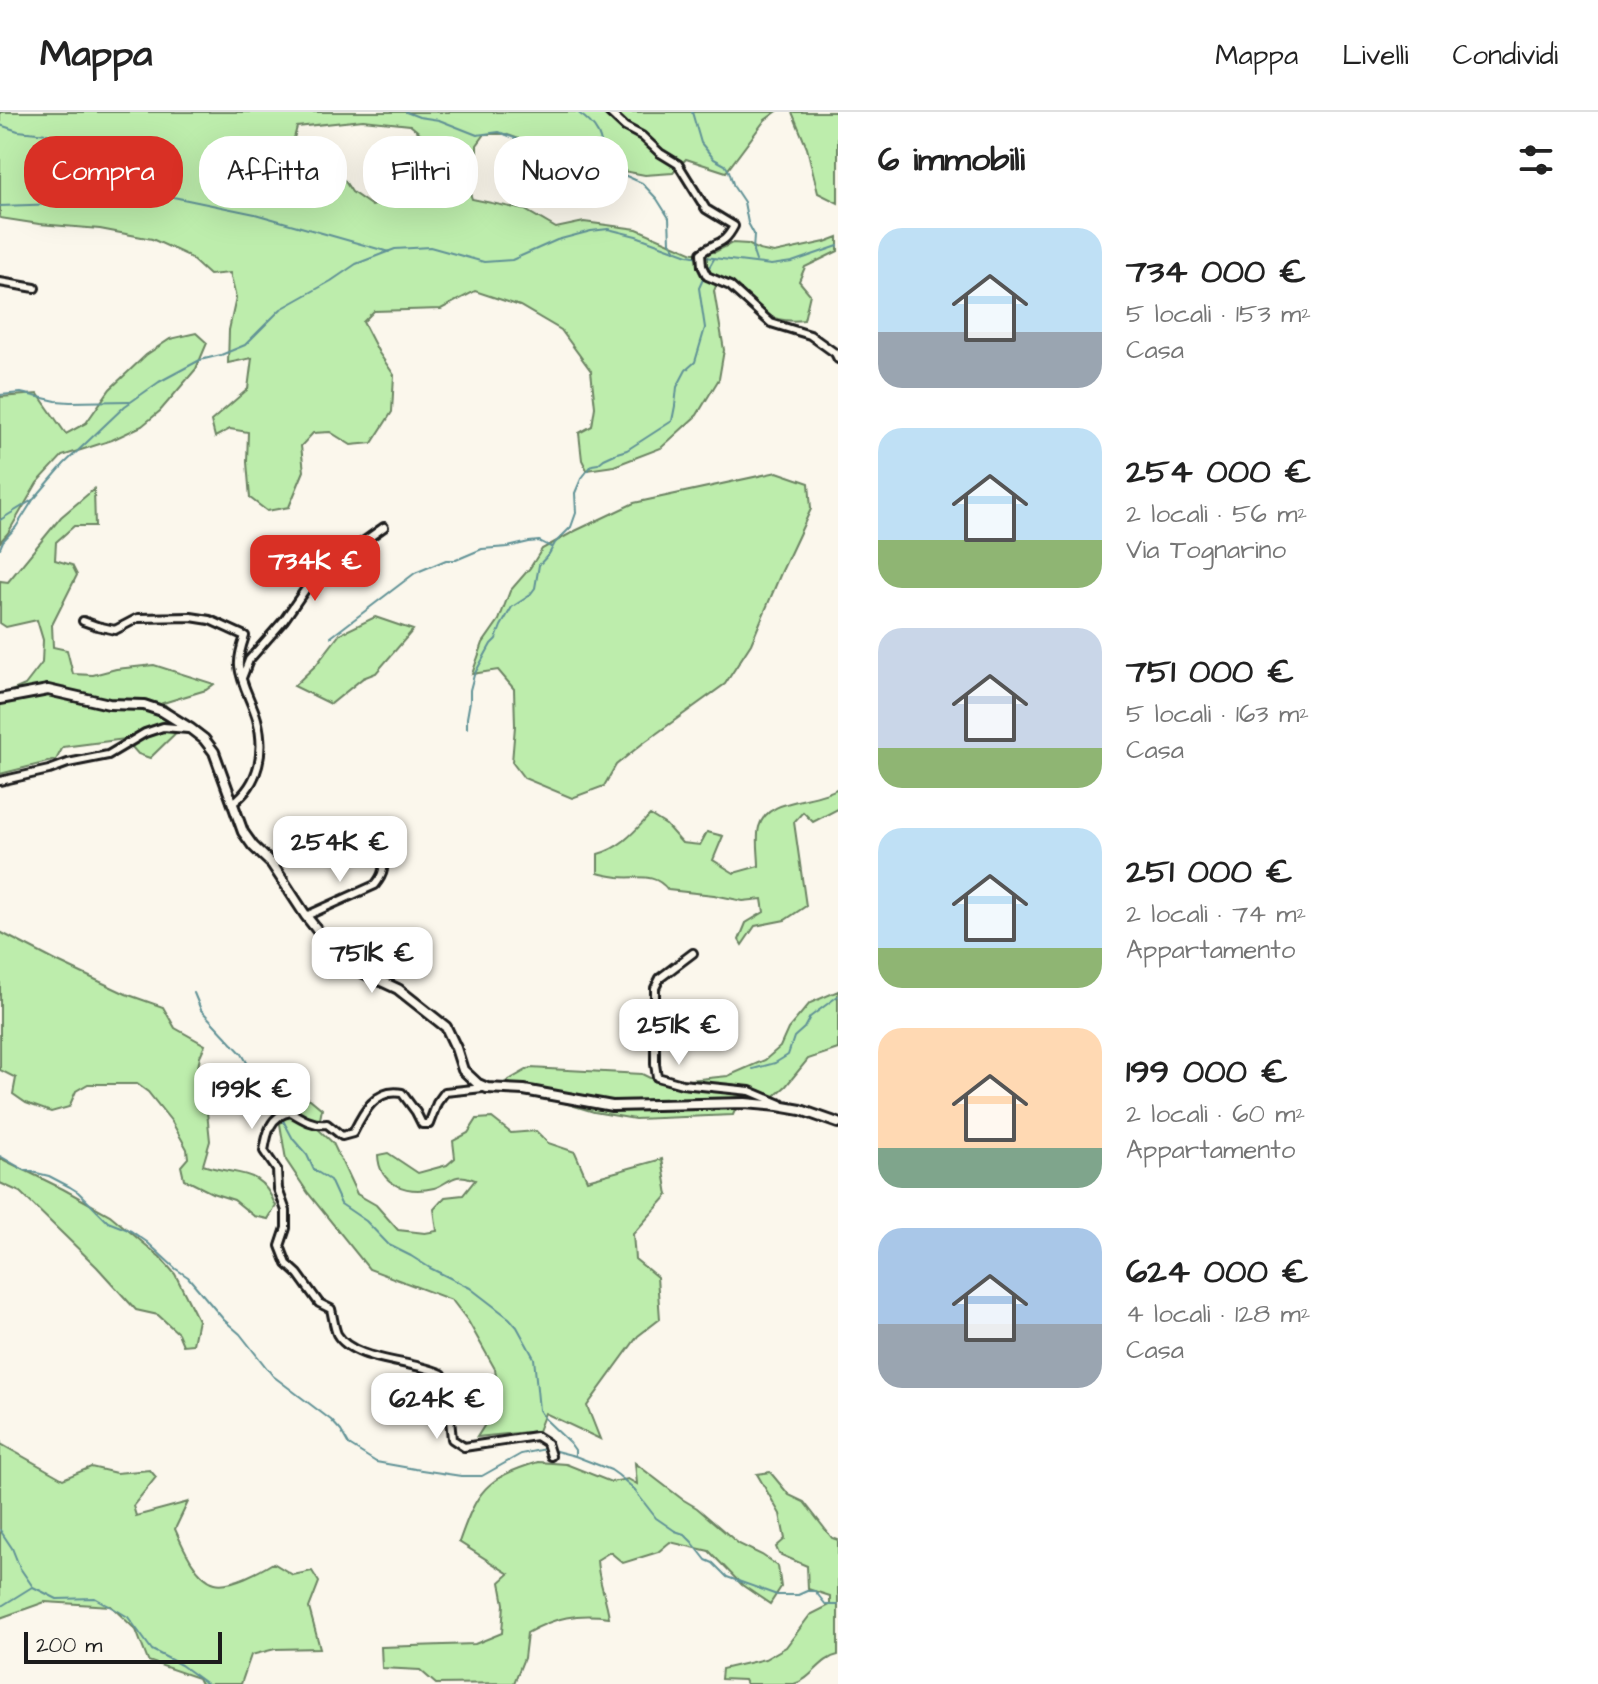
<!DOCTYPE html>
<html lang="it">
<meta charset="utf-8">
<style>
:root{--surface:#fff;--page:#f2f2f2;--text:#222;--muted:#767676;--line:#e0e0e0;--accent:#d93025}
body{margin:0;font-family:"Architects Daughter",sans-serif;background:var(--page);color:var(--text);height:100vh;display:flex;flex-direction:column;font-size:30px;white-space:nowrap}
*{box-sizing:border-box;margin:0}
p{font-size:26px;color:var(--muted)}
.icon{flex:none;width:44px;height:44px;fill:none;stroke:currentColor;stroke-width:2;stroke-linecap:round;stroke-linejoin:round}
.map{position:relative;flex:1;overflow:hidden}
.drawer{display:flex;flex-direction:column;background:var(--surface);width:760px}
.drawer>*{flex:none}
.hud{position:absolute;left:24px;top:24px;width:694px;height:72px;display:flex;gap:16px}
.scale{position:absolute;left:24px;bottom:20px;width:198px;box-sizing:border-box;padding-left:8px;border:4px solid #1c1c1c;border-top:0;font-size:22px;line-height:28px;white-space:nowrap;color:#1c1c1c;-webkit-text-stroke:6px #fbf7ec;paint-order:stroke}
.price{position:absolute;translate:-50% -68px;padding:0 18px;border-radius:16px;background:#fff;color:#222;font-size:26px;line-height:52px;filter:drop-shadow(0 2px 4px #0008)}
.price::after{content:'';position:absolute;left:50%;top:48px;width:24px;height:18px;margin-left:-12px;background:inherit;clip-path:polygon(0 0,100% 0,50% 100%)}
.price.selected{background:var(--accent);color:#fff}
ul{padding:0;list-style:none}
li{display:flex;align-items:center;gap:24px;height:200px;padding:0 40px}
li span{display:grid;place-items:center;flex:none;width:224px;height:160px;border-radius:24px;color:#555}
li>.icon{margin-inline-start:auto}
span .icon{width:96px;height:96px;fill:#fffc;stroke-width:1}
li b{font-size:34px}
h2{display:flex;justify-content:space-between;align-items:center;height:96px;padding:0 40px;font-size:34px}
.tag{padding:0 28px;border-radius:32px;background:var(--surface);box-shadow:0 8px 32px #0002;font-size:28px;line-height:72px}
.tag.selected{background:var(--accent);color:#fff}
header{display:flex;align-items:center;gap:48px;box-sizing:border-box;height:112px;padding:0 40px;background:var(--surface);border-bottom:2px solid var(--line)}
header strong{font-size:38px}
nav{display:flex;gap:44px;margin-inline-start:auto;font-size:28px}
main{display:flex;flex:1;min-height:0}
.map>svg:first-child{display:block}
</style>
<header>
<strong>Mappa</strong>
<nav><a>Mappa</a><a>Livelli</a><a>Condividi</a></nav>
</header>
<main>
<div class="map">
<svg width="838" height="1572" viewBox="0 0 838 1572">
<rect width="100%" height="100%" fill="#fbf7ec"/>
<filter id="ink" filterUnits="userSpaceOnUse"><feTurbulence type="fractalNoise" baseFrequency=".0125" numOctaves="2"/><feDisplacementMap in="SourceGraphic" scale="16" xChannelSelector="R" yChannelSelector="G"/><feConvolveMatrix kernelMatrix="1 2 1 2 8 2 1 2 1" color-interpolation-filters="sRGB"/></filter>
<g filter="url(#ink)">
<!-- green -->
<path fill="#bdedac" stroke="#6c8464" stroke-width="2" fill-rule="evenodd" d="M0 0H776L765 8 726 60 686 47 673 61 645 63 618 58 591 45 536 33 505 22H485L477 33V54L470 81 472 87 525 98 556 116 584 110 637 117 693 141 715 140 732 131 748 132 759 138 774 141 825 130 838 125V139L805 155 799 169 810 182 804 208C764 213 753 192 727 167L719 166 714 179 724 238 719 267 697 303 661 336 614 354 587 358 582 348 579 321 592 314 595 295 591 259 561 218 520 194 475 179 441 197 374 199 363 210 379 241 394 263 392 300 372 331 351 333 330 320 313 321 301 334 304 359 289 395 267 399 250 386 247 350 248 320 230 317 215 325 211 309 248 277 252 246 228 251 229 218 236 186 230 161 209 163 187 143 152 127 100 117 39 112 0 106ZM363 8 410 13 462 56 457 86 405 80 395 87 372 94 352 80 344 68 304 59 288 49 297 15Z
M792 0H838V91L818 81 807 36Z
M196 221 207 231 196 257 160 299 142 314 112 328 62 344 37 371 8 421 0 430V285L38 282 66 322 86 311 110 277 146 243 170 227Z
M777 360 809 371 811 397 781 461 751 532 725 572 642 632 616 653 604 674 572 686 524 666 512 650 515 614 514 577 498 558 472 562 483 531 499 508 510 479 530 456 542 437 575 419 634 391Z
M94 377 95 414H74L56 430 55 448 72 453 77 463 52 513 53 535 67 538 73 562 93 563 116 557 154 553 214 572 206 578 163 591 186 611 150 646 138 642 125 627 63 635 56 648 0 662V584L25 573 42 551 43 528 37 508 6 515 0 511V469L8 470 61 405Z
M375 505 413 518 376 561 363 566 331 592 294 574 316 553 340 522Z
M838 676V697L813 710 803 700 794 710 806 794 785 808 755 814 742 833 739 828 746 811 764 800 762 787 743 789 714 783 668 778C655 760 637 767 618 765 611 764 604 763 598 761V742C621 736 634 720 650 703L666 713 682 731 700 733 707 720 723 724 713 748 734 761 759 754C759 742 756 727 759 715 767 685 816 691 838 676Z
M0 820 58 850 126 882 163 895 175 916 205 933 200 944 195 972 207 1000 210 1029 203 1053C238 1065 259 1053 276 1094L268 1107 254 1104 234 1088 212 1081 184 1067 181 1054 188 1046 187 1037 172 1010 148 980 137 972H88L76 979 69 995 51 1000 26 991 13 982 16 966 0 958Z
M838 879V937L808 947 786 974 769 989H739L733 1003 635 1007 594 1000 502 972 530 956 642 962 660 971 728 964 765 948 780 935 788 917 810 891Z
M300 985 310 987 322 997 318 1017 333 1031 357 1082 376 1093 398 1118 425 1121 437 1119 434 1097 445 1085 463 1083 475 1068C469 1066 464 1063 457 1065 449 1067 442 1074 434 1076 408 1082 379 1074 378 1043L388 1041 418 1061 447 1053 455 1046 453 1029 468 1021 477 1007 492 1006 511 1021 536 1019 548 1031 575 1040 587 1068 662 1047 668 1083 633 1122 635 1147 657 1165 660 1207 638 1224 587 1294 600 1327 545 1301 538 1319 477 1325 493 1300 498 1280 495 1257 468 1209 452 1188 369 1157 308 1081 286 1048 280 1012 293 989Z
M0 1046 63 1077 110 1103 160 1145 175 1162 198 1208 193 1232 183 1233 178 1221 158 1203 136 1198 97 1155 20 1080 0 1071Z
M0 1325 1 1332 63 1367 91 1355 116 1361 150 1358 156 1365 133 1394 136 1404 188 1390 175 1417C182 1433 196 1466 215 1471 231 1475 260 1459 273 1451L293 1463 312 1459 319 1470 309 1496 320 1536 275 1537 251 1543 241 1572H201L198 1566 148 1549 136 1518 111 1494 45 1490 0 1506Z
M538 1350 566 1352 611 1370 628 1367 637 1372 635 1351 682 1387 697 1396 739 1432 762 1443 778 1454 781 1475 770 1492 742 1473 709 1439 670 1430 658 1440 623 1451 610 1440 597 1448C598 1468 606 1485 609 1505 577 1501 555 1505 527 1521L524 1546 514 1571 436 1572 420 1558 382 1556 381 1535 475 1532 502 1521 504 1492 500 1470 509 1462 459 1430C477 1379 485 1366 538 1350Z
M770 1360 789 1383 804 1390 832 1426 838 1428V1543C821 1546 811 1568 794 1572 783 1572 758 1572 746 1572L744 1568 721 1567 722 1557 765 1547 786 1535 810 1503 830 1493V1484L808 1477 807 1454 779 1442 776 1435 785 1427 780 1402 757 1362Z"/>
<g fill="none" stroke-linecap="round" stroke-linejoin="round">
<!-- stream -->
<path stroke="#619296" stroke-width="2" d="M406 0 419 5 439 8 477 23 499 20 540 36 591 43 615 59 642 71 657 87 669 106 670 130 676 138
M577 0C598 14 603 26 603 50
M692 0 701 31 714 47 725 53 729 59 734 75 744 90 748 111 754 122 753 140 756 149
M0 13 18 19 47 22 55 25 84 50 94 55 99 61 105 76
M0 94 59 92 96 79 121 77 154 81 255 102 389 140
M705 145 771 153 792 150 838 134
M707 159 714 147
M0 283 21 281 56 289 70 290 129 289
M0 408 34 387 64 352 125 294 159 270 200 248 221 243 245 233 281 197 331 169 356 152 395 137 430 135 484 150 512 148 557 128 591 119 608 117 636 124 688 143 699 145
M0 436 3 429 16 415 33 388
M331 525 415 461 446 448H456L482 437 508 435 529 430 539 429 551 435
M467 616V606L470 589V578L474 563 491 532 496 527 501 514 512 495 529 484 535 476 539 453 549 442 555 431 571 415 576 401 575 381 581 367 592 353 598 352 604 347 617 341 627 338 672 309 675 294 677 275 686 258 695 250 705 216 699 176 704 165
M194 881 201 898 242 942 256 966 273 986 277 997 293 1027 307 1043 314 1058 330 1068 341 1092 366 1109 389 1133 411 1144 430 1156 470 1176 509 1206 517 1215 534 1246 539 1298 545 1307 570 1331 575 1338V1343
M753 957 775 951 788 943 794 925 804 916 810 905 838 884
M0 1044 24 1058 49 1064 70 1075 78 1080 108 1110 131 1119 147 1130 176 1157 188 1165 224 1208 240 1222 273 1264 331 1308 341 1319 349 1333 376 1350 415 1357 461 1364H482L521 1342 545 1337
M552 1338 575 1344 611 1358 618 1363 632 1375 656 1406 675 1419 684 1422 692 1430 706 1448 713 1451 727 1465 777 1483H798L807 1479H815L826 1493H838
M0 1418 12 1436 20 1456 33 1475 57 1487 95 1486 118 1499 128 1505 152 1538 181 1553 207 1572
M0 1495 32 1475"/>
<!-- street casing -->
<g stroke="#1c1c1c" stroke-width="12">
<path id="street" d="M609 0 625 15 642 24 660 41 678 52 706 97 734 114C723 135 717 128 701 141L702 154 707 164 730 174 771 211 810 223 835 241 838 247
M0 170 35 176
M83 509 97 514 115 518 138 506 191 505 210 508 245 524C242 533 238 544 239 554 241 573 252 589 257 607 265 639 260 671 233 691
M242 566 249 548 284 508 314 465 384 415
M0 669 49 658 68 651 108 643 145 621 163 615 188 617
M306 804 375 773C384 762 385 755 381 742
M693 841 660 866 655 876V952L657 965 682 972 750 979 781 992
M483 976 445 980 437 991 429 1012H422L416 1000 402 981C375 976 363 1001 353 1021L342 1024 327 1012C314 1014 302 1007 291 1000 270 1003 267 1021 264 1039L277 1058 278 1077 286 1099V1116L280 1134 287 1152 298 1162 319 1191 331 1197C333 1205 334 1215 337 1222 353 1250 414 1248 442 1262L447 1278 452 1327 464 1335 536 1324 547 1331 551 1344"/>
</g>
<!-- secondary casing -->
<g stroke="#1c1c1c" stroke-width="14">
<path id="secondary" d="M0 587 48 578 109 592 144 593 162 599 191 617 204 627 214 640 243 720 253 734 272 752 306 804 333 838 353 856 398 877 446 915 456 936 463 958 478 972 487 976 524 978 612 994 745 991 778 994 801 998 838 1011"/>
</g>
<!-- street -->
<use href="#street" stroke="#fbf7ec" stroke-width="6"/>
<!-- secondary -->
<use href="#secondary" stroke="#fbf7ec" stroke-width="8"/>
</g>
</g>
</svg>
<div class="scale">200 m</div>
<b class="price selected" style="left:315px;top:491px">734K €</b>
<b class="price" style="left:340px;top:772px">254K €</b>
<b class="price" style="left:372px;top:883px">751K €</b>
<b class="price" style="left:679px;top:955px">251K €</b>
<b class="price" style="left:252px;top:1019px">199K €</b>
<b class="price" style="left:437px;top:1329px">624K €</b>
<div class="hud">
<a class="tag selected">Compra</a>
<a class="tag">Affitta</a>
<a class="tag">Filtri</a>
<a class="tag">Nuovo</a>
</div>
</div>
<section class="drawer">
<h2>6 immobili<svg class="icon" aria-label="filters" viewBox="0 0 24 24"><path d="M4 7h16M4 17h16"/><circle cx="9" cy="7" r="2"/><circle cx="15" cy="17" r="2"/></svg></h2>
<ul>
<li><span style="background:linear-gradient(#bfe0f5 65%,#9aa5b1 0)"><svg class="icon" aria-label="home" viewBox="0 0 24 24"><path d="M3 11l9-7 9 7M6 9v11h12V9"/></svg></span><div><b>734 000 €</b><p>5 locali · 153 m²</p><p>Casa</p></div></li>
<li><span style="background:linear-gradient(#bfe0f5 70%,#8fb573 0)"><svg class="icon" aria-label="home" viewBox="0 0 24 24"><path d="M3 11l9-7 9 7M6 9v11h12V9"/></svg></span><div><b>254 000 €</b><p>2 locali · 56 m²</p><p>Via Tognarino</p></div></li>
<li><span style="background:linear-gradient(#c9d6e8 75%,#8fb573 0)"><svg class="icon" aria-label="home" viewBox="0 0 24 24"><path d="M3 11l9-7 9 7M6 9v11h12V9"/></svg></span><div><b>751 000 €</b><p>5 locali · 163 m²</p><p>Casa</p></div></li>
<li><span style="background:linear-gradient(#bfe0f5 75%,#8fb573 0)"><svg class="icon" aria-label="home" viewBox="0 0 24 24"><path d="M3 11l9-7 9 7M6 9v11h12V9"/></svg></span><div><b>251 000 €</b><p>2 locali · 74 m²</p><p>Appartamento</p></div></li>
<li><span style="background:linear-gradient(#ffd9b3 75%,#7fa58c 0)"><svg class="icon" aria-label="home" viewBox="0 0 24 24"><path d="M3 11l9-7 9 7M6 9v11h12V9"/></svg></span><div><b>199 000 €</b><p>2 locali · 60 m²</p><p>Appartamento</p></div></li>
<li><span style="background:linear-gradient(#a9c7e8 60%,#9aa5b1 0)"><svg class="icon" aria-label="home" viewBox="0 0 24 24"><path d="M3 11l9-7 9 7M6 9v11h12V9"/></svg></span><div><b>624 000 €</b><p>4 locali · 128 m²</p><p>Casa</p></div></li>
</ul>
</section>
</main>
